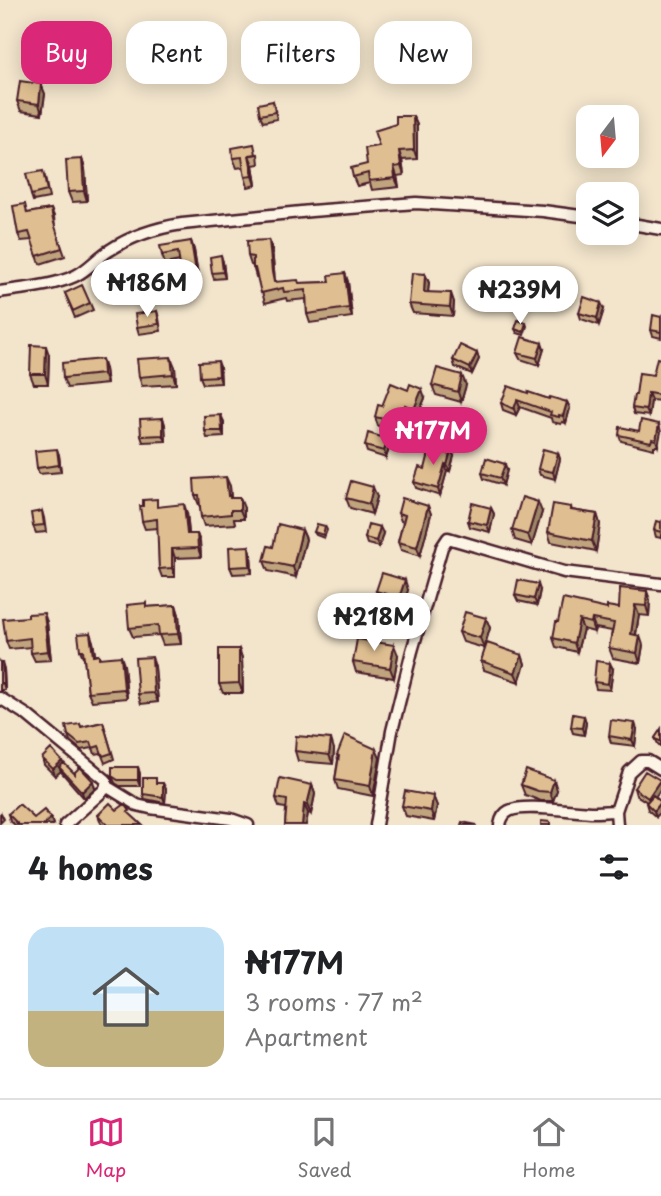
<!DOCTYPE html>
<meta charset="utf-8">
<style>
:root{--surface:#fff;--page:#f6f6f6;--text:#202124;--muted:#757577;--line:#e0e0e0;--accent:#db2777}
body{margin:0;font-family:"Playpen Sans",sans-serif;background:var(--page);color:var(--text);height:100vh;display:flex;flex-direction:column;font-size:26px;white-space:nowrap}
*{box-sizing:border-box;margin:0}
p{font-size:23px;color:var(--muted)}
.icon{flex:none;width:38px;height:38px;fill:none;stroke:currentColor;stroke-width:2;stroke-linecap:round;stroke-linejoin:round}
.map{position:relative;height:825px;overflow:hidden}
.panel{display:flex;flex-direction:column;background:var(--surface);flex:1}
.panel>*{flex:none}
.banner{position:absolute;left:21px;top:21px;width:620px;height:63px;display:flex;gap:14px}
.needle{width:46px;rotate:196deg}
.fabs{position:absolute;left:576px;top:105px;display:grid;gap:14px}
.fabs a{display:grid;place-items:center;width:63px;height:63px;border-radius:14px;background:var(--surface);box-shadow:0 4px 18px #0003;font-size:35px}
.price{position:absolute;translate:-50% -60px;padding:0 16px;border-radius:24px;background:#fff;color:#222;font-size:23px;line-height:46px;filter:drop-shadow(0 2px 4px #0008)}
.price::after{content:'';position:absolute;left:50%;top:42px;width:21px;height:16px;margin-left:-10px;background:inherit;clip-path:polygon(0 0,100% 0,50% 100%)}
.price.selected{background:var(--accent);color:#fff}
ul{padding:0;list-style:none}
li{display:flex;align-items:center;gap:21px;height:175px;padding:0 28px}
li span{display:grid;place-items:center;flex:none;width:196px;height:140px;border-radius:21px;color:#555}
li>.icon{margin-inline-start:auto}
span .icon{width:84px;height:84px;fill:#fffc;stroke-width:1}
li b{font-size:30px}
h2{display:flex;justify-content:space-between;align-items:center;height:84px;padding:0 28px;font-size:30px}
.tag{padding:0 24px;border-radius:21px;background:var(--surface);box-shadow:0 4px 18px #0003;font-size:24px;line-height:63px}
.tag.selected{background:var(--accent);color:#fff}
.tabs{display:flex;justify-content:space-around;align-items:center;height:98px;border-top:2px solid var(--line);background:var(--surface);font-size:19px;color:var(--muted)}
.tabs a{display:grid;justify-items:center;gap:4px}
.tabs .selected{color:var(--accent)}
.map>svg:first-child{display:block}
</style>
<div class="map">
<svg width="661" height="825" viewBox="0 0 661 825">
<rect width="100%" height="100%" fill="#f3e5cc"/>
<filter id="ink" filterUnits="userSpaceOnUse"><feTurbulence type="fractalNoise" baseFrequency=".0143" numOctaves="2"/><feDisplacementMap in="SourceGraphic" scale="14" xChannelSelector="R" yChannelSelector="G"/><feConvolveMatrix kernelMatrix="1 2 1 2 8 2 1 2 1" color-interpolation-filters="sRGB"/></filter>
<g filter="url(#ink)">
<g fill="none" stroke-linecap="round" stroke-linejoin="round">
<!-- street casing -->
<g stroke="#4a1f2b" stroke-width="15">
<path id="street" d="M626 223 661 229
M0 292C24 288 53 286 75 276 88 270 98 257 110 250 133 235 156 228 182 224L311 211 416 203 543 211 588 217
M0 698 27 715 106 780V786L104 790 65 825
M106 786 137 805 150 808 231 819 248 825
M376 825 392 731 412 651 442 547 448 538 564 572 661 584
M500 825C501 819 503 814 509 811 523 803 575 812 594 812 601 812 609 811 616 811
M617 825 616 811 629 772 641 761H648L661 769"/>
</g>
<!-- street -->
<use href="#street" stroke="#fcf5e5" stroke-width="10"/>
</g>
<!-- wall -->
<path fill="#c0a47d" stroke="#4a1f2b" stroke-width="2" d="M41 84 45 94 42 114 21 111 17 101Z
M273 101 277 119 263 122 260 115Z
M413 116 417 125V159L402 160 404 175 397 176 399 187 372 190 370 183 357 186 353 177 367 164 379 146 396 124Z
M258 154 259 164 253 165 256 185 248 187 245 177 243 167 237 168 233 158Z
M82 159 85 169 87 201 72 202 68 192Z
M45 177 49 198 33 201 31 195Z
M51 209 54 216 55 228 65 256 40 264 32 240 21 241 18 234 29 213Z
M269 240 272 249 275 282 299 283 330 282 345 273 348 282 352 317 310 323 307 314 306 299 287 301 286 298 265 303 258 277H256L253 266 251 265 248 256Z
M191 241 194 250 199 281 185 283 181 274 180 261 165 264 162 255Z
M223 262 225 278 214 279 212 273Z
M425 274 429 283 428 292 454 302 453 316 413 313 409 304Z
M65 293 90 303 93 310 75 318Z
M604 309 599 325 581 319 579 313Z
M157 311 159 318 161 331 139 334 137 327Z
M661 317V338L653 336 651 330Z
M526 323 527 326 524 335 517 333 515 329Z
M544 349 539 365 520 359 517 353Z
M49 355 48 384H34L30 374Z
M479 359 472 374 455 367 453 360Z
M661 359V401L651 400 649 416 634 414 632 408 636 395 653 375Z
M175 367 176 384 142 386 139 377Z
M220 367 221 383 203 384 200 377Z
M105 369 107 384 67 388 63 378Z
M432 385H466L461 402 436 395Z
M528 393 549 399 567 402 570 408 566 423 562 422 561 424 552 422 551 418 520 407 516 415 503 410 501 403Z
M425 398 417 417 408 414 404 432 378 426 375 417 382 406Z
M163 418 165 425 166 441 143 442 141 436Z
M224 422V437L207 438 205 431Z
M659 424 658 446H654V449L621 441 619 435 639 431Z
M390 445 386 458 367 452 365 446Z
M558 453 560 459 555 479 540 475 538 469Z
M59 455 61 472 39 474 37 468Z
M454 456 450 471H447L440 496 416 488 414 482 425 469Z
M507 470 503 485 484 479 482 473Z
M230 486 231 498 244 508V519H234L235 524 204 526 201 517 200 504 199 505 195 495Z
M377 497 372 514 350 508 346 498Z
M428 506 431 514 420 556 401 550 398 542 403 522 401 521 398 513Z
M159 507 187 513 189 534H197L200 542 201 557 175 558V577H162L159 569 158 528 145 529 142 521Z
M571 507 572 510 597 514 600 524 596 551 551 542 548 532Z
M491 508 494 514 490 532 470 527 468 521Z
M42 511 44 518 46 532 36 533 33 526Z
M542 512 532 545 515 540 512 530Z
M661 522V538L656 537 654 530Z
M325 526 327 530 324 538 316 535 314 532Z
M302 530 306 539 296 577 268 571 264 561 273 547Z
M383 533 379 547 367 544 365 538Z
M249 546 251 553 252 573 233 574 230 567Z
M408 590 402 608 380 601 376 591Z
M540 590 537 605 518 601 515 595Z
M650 600 649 616 639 615 636 635 643 645 640 663 613 658 609 648 612 631 595 628 594 632 583 629 577 652 556 647 553 638 558 622 607 609 619 608Z
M146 603 147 607 176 605 179 615 181 644 163 645 159 635 133 637 129 628Z
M486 618 490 628 484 648 463 642 459 632Z
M47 622 51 660 35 661 31 653V647L9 649 6 641Z
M90 633 93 642 95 655H99L100 658 124 665 127 698 92 701 88 692 84 659 80 650Z
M239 649 242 658 243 693H223L219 684Z
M398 655 394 678 356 672 353 662Z
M522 655 525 664 519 682 484 670 481 661Z
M0 662 4 669 5 690H0Z
M155 667 158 702 141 704 138 694Z
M613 669 610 690 596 689 594 682Z
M584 716 586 723 584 735 573 733 571 727Z
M103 722 114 759 105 763 101 753 95 754 93 748 81 750 70 741 68 735 80 724 81 727Z
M637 729 635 746 611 743 609 736Z
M661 729V747L658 744 655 738Z
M334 749 333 764 298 761 295 751Z
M337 755 380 758 373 796 338 789 335 780 338 760Z
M42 758 62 761 63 764 75 774 95 788 84 798 62 773 61 771 55 776 44 765Z
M138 767 140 774V786H120L115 783 112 776Z
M158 783 166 789 165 803 145 799 143 794Z
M312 785 315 794 311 814 308 813 306 825H285L286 808 279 807 276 798Z
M521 785 557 790 553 801H541L525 795Z
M634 788H661L655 797 656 817 648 810 646 803 647 802 636 795Z
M433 796 437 806 434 821 406 816 402 806Z
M117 810 131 815 142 825H103L101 823 98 815Z
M8 814 34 818H51L53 825H15L10 821Z"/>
<!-- shaded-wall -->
<path fill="#9c8666" stroke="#4a1f2b" stroke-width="2" d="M41 84 45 94 42 114 39 104Z
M413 116 417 125V159L414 150Z
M399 151 402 160 404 175 401 166Z
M249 155 253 165 256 185 253 176Z
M82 159 85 169 87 201 84 191Z
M394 167 397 176 399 187 395 178Z
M269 240 272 249 275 281 278 292 272 272Z
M191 241 194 250 199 281 196 272Z
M221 255 223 262 225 278 223 272Z
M345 273 348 282 352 317 349 308Z
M425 274 429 283 427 301 424 292Z
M451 293 454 302 453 316 450 307Z
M601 303 604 309 599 325 597 318Z
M542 343 544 349 539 365 537 358Z
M46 346 49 355 48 384 45 374Z
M477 353 479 359 472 374 470 368Z
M171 357 175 367 176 384 173 374Z
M102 359 105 369 107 384 103 374Z
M218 361 220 367 221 383 219 376Z
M462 375 466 385 461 402 458 392Z
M422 389 425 398 417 417 414 409Z
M648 393 651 400 649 416 646 410Z
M517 400 520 407 516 415 514 409Z
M567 402 570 408 566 423 563 416Z
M405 405 408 414 404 432 401 423Z
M221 415 224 422V437L222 431Z
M163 418 165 425 166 441 163 435Z
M659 424 661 432 658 446 656 440Z
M388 439 390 445 386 458 384 451Z
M57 449 59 455 61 472 59 465Z
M451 450 454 456 450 471 447 465Z
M558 453 560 459 555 479 553 472Z
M445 464 447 471 440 496 438 489Z
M505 464 507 470 503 485 500 478Z
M226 477 230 486 231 499 228 496Z
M373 487 377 497 372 514 369 504Z
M240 498 244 508V519L240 510Z
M538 502 542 512 532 545 528 535Z
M184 504 187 513 190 543 187 534Z
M428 506 431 514 420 556 417 547Z
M491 508 494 514 490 532 487 525Z
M597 514 600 524 596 551 592 541Z
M380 527 383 533 379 547 376 541Z
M302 530 306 539 296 577 293 567Z
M197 534 200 542 201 557 198 548Z
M249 546 251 553 252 573 250 566Z
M172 549 175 558V577L172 568Z
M405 580 408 590 402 608 399 598Z
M538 584 540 590 537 605 534 599Z
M647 591 650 600 649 616 646 606Z
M176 605 179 615 181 644 178 634Z
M635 605 639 615 634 644 631 634Z
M44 613 47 622 51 660 48 651Z
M486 618 490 628 484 648 480 638Z
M592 619 595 628 594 632 591 623Z
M579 620 583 629 577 652 574 643Z
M90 633 93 642 97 665 93 656Z
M640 636 643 645 640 663 637 653Z
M394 645 398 655 394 678 390 668Z
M239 649 242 658 243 693 239 683Z
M522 655 525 664 519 682 515 673Z
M121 656 124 665 127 698 124 689Z
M152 657 155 667 158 702 154 693Z
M2 662 4 669 5 690 3 683Z
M610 663 613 669 610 690 608 684Z
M584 716 586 723 584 735 582 728Z
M635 723 637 729 635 746 632 740Z
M331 739 334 749 333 764 329 755Z
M376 749 380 758 373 796 370 786Z
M62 761 64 767H59L61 771 55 776 53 769Z
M138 767 140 774V786L138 780Z
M554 780 557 790 553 801 550 792Z
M660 780 661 788 651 804 648 798Z
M93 781 95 788 84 798 82 792Z
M163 783 166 789 165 803 163 797Z
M312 785 315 794 311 814 307 805Z
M433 796 437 806 434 821 431 811Z
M661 803V812L656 817 654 811Z
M304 804 308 813 306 825H302Z
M1 813 4 819 0 823V814Z
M51 818 53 825H43Z"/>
<!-- building -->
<path fill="#dfbf91" stroke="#4a1f2b" stroke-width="2" d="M20 81 41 84 39 104 17 101Z
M273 101 275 112 260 115 258 104Z
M396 116H413L414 150 399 151 401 166 394 167 395 178 369 181 368 173 353 177 351 168 367 164 365 148 379 146 374 131 396 124Z
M254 144 256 154 249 155 253 176 245 177 242 157 233 158 232 148Z
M82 159 84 191 68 192 66 160Z
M43 171 47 191 31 195 26 174Z
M25 204 27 213 51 209 53 220 62 248 37 256 29 232 18 234 13 206Z
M269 240 272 272 274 282 298 280 299 283 330 282 329 275 345 273 349 308 307 314 306 290 284 292 283 288 261 293 255 268H253V257L248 256 247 241Z
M191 241 196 272 181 274 178 252 162 255 160 246Z
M221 255 223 272 212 273 210 257Z
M412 273 425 274 424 292 451 293 450 307 409 304Z
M82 285 90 303 73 311 65 293Z
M584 297 601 303 597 318 579 313Z
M157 311 159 324 137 327 135 314Z
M653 315 661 317V332L651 330Z
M518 320 526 323 523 332 515 329Z
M522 337 542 343 537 358 517 353Z
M31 345 46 346 45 374H30Z
M460 345 477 353 470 368 453 360Z
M171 357 173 374 139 377 137 359Z
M657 358 661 359V395L648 393 646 410 632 408 634 395H636L639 373 653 375Z
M102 359 103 374 63 378 62 363Z
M218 361 219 376 200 377 199 362Z
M437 368 462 375 458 392 432 385Z
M391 383 408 390 410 384 422 389 414 409 405 405 401 423 375 417 378 405 382 406Z
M508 386 528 393V392L549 399 550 397 567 402 563 416 559 415V417L550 415 551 412 517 400 514 409 501 403Z
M221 415 222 431H205L204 416Z
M163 418V435L141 436 140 419Z
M641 420 659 424 656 440 652 439 651 442 619 435 620 427 639 431Z
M368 433 388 439 384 451 365 446Z
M431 445 451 450 447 465 445 464 438 489 414 482 419 467 425 469Z
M57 449 59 465 37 468 35 451Z
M543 449 558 453 553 472 538 469Z
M486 458 505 464 500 478 482 473Z
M226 477 228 496 230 495V498H240V510H231V514L201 517 199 495H195L194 479Z
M351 481 373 487 369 504 346 498Z
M522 497 538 502 528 535 512 530Z
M402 498 428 506 417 547 398 542 405 515 398 513Z
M157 499V507L184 504 187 534H197L198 548 172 549V568L159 569 157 519 142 521 140 506H143V500Z
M472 503 491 508 487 525 468 521Z
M553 504 571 507 570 510 597 514 592 541 548 532Z
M42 511 44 525 33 526 31 513Z
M656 521 661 522V532L654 530Z
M278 524 302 530 293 567 264 561 268 546 273 547Z
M317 524 325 526 323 535 314 532Z
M368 524 380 527 376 541 365 538Z
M249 546 250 566 230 567 229 547Z
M382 573 405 580 399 598 376 591Z
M518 580 538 584 534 599 515 595Z
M620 588 647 591 646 606 635 605 631 634 640 636 637 653 609 648 614 623 592 619 591 623 579 620 574 643 553 638 556 622H558L563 599 607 609V606L619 608Z
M146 603V607L176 605 178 634 159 635 158 625 129 628 127 605Z
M465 612 486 618 480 638 459 632Z
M44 613 48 651 31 653 30 638 6 641 3 619 28 617V614Z
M90 633 93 656 99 655V658L121 656 124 689 88 692 83 650H80L78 634Z
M357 639 394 645 390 668 353 662Z
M487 643 522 655 515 673 481 661Z
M219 649H239V683L219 684Z
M152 657 154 693 138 694 135 658Z
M596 661 610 663 608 684 594 682Z
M0 662H2L3 683 0 684Z
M573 714 584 716 582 728 571 727Z
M611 720 635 723 632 740 609 736Z
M103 722 112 753 103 756 99 746 93 748 91 742 79 744 68 735 66 726 80 724 81 727Z
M661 729V742L655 738Z
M345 735 376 749 370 786 335 780 339 756 337 755Z
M296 736 331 739 329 755 295 751Z
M51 749 62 761 53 769 42 758Z
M64 763 75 774V772L80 767 93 781 82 792 59 767Z
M112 767H138V780H118L112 776Z
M526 770 554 780 550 792 538 791 521 785Z
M645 771 660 780 648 798 634 788Z
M143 778H156V783H163V797L143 794Z
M280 778 312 785 307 805 304 804 302 825H285L287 800 276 798Z
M405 791 433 796 431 811 402 806Z
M653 795 661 802 654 811 646 803Z
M110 803 117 810 125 804 130 811 128 812 142 825H108L98 815Z
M19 804 34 818 44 810 51 818 43 825H17L18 824 8 814Z
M541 821 550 822V825H541Z
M462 822 477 825H461Z"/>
</g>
</svg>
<div class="fabs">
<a><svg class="needle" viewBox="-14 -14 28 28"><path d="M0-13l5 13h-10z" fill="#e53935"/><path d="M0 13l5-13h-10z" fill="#757577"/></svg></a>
<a><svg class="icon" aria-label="layers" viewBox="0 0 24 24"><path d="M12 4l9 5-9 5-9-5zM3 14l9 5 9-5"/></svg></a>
</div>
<b class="price" style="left:147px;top:319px">₦186M</b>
<b class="price" style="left:520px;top:326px">₦239M</b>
<b class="price selected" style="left:433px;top:467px">₦177M</b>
<b class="price" style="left:374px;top:653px">₦218M</b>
<div class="banner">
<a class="tag selected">Buy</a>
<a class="tag">Rent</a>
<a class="tag">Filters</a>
<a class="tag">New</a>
</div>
</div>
<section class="panel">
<h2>4 homes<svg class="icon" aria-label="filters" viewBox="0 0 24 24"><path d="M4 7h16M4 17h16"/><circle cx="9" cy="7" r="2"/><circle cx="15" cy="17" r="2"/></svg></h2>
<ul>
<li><span style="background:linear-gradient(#bfe0f5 60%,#c2b280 0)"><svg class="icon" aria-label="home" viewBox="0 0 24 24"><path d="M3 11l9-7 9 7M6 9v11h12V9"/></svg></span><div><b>₦177M</b><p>3 rooms · 77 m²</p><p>Apartment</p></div></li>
</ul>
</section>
<nav class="tabs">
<a class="selected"><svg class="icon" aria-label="map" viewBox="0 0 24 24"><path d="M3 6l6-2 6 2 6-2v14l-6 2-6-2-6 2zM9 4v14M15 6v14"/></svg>Map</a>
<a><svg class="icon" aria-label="saved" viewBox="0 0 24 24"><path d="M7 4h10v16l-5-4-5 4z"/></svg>Saved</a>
<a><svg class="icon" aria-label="home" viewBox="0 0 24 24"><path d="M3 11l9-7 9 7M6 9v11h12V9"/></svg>Home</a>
</nav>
